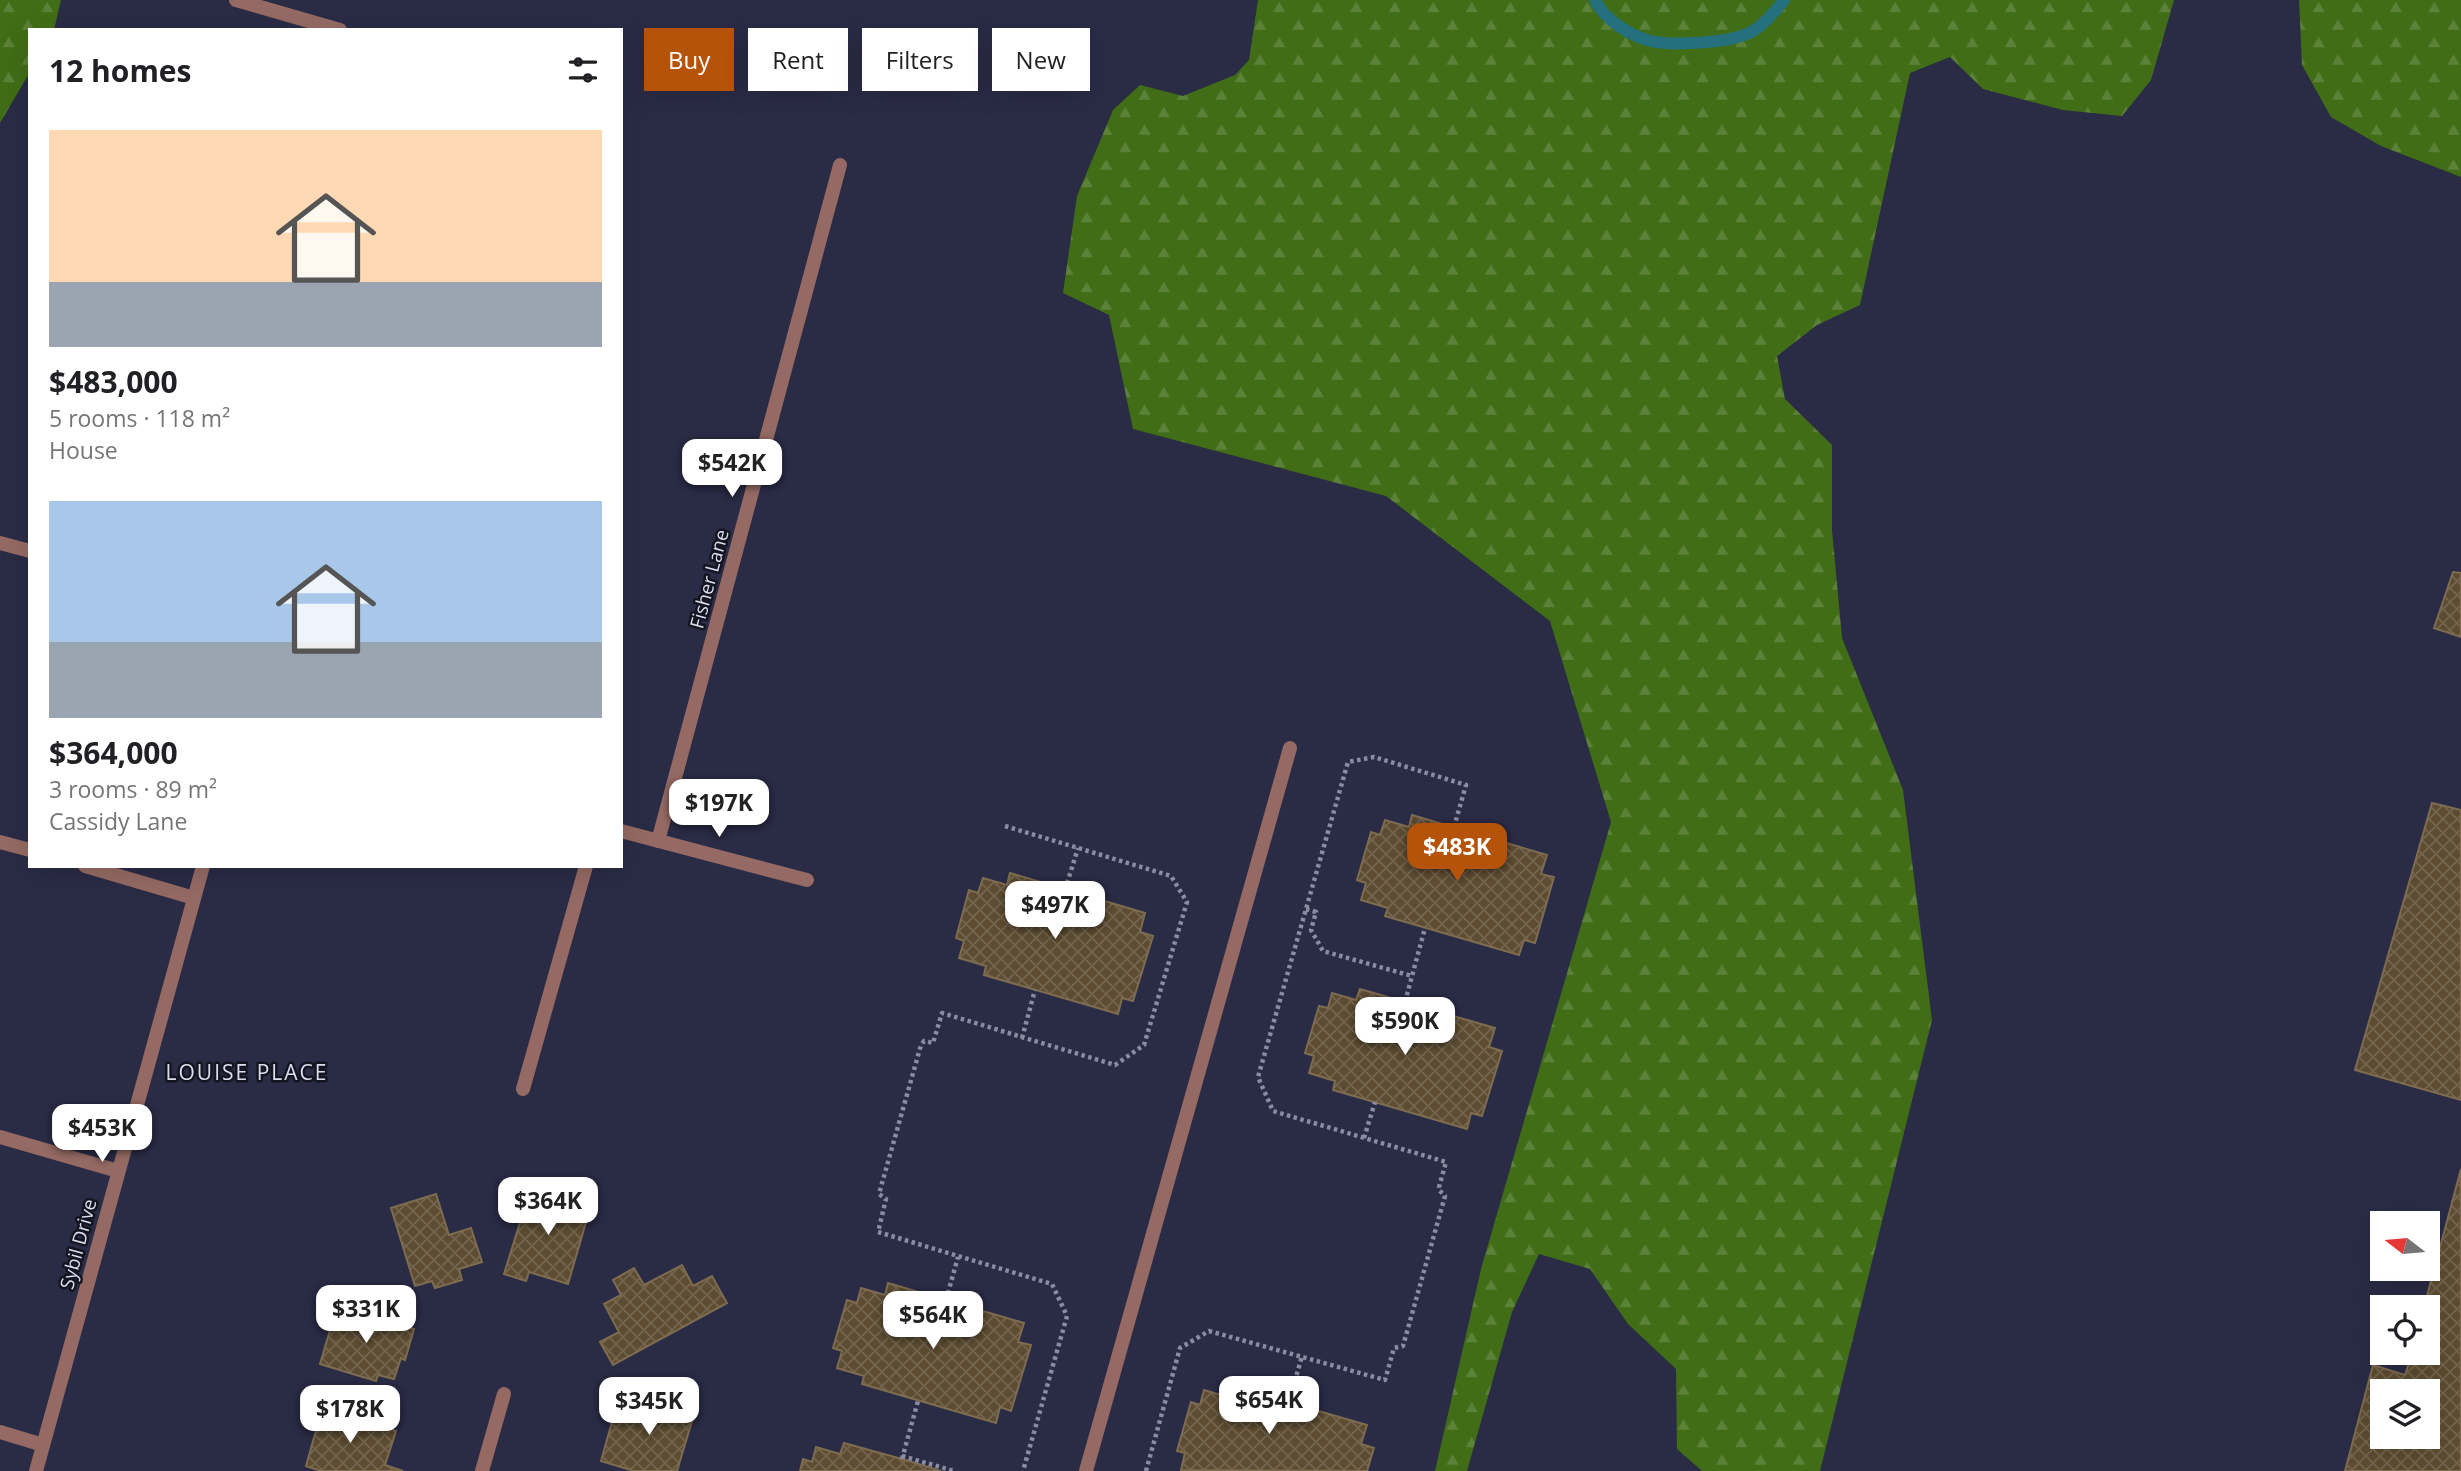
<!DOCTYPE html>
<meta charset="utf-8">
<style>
:root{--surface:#fff;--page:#f6f6f6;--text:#202124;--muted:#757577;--accent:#b45309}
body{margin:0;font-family:"Open Sans",sans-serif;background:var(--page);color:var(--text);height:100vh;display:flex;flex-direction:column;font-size:26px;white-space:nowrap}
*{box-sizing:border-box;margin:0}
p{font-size:23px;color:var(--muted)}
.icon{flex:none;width:38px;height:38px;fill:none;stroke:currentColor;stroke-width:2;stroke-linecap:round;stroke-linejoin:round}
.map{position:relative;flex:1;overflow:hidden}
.drawer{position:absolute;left:28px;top:28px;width:595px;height:840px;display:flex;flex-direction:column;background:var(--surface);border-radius:0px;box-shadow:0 7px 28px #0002}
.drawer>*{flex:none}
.guide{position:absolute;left:644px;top:28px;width:665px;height:63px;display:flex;gap:14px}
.needle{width:46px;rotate:286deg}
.controls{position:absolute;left:2370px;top:1211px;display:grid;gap:14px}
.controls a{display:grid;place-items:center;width:70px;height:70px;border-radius:0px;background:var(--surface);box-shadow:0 7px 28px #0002;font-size:35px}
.price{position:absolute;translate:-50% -60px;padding:0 16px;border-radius:14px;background:#fff;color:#222;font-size:23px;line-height:46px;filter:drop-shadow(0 2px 4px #0008)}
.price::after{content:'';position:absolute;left:50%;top:42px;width:21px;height:16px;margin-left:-10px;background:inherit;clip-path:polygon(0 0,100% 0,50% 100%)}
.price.selected{background:var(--accent);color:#fff}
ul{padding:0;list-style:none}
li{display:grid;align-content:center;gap:14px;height:371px;padding:0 21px}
li span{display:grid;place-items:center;height:217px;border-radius:0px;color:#555}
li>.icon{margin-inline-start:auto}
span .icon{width:126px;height:126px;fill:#fffc;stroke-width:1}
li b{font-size:30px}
h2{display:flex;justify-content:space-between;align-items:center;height:84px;padding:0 21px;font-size:30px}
.pill{padding:0 24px;border-radius:0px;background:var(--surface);box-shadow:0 7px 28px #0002;font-size:24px;line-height:63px}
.pill.selected{background:var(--accent);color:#fff}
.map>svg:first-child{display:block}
</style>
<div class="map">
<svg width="2461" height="1471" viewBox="0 0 2461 1471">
<defs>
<pattern id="forest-firs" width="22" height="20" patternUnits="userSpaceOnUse" patternTransform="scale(1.75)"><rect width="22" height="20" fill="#416d16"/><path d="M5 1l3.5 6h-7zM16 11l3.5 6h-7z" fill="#5c8138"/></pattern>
<pattern id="building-cross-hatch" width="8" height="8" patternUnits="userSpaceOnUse" patternTransform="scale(1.75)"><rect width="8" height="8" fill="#5d4c31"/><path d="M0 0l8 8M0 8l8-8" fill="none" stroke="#74654f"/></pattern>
</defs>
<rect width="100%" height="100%" fill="#2a2b45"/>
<!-- forest -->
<path fill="url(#forest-firs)" d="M0 0H61L54 30H30V72L0 123Z
M1258 0H2174L2151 80 2122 116 2063 110 1983 89 1950 57 1910 73 1860 305 1817 325 1777 356 1785 399 1832 445V530L1842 638 1903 790 1932 1020 1820 1471H1702L1677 1449 1676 1369 1628 1324 1590 1269 1539 1254 1512 1312 1467 1471H1435L1481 1269 1611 822 1550 621 1386 496 1133 429 1109 315 1063 293 1077 196 1113 110 1140 85 1183 96 1235 75 1249 60Z
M2299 0H2461V177L2381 146 2331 117 2302 65Z"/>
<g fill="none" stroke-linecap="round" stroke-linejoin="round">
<!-- stream -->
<path stroke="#24707d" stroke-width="12" d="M1595 0C1604 19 1630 36 1651 41 1673 46 1734 43 1753 31 1766 23 1775 11 1784 0"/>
</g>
<!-- building -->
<path fill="url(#building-cross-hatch)" stroke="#7e6c50" stroke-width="2" fill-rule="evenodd" d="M2453 572 2461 573V637L2434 628Z
M2432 803 2461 810V1100L2355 1070Z
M1412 815 1547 855 1541 874 1554 877 1535 943 1524 940 1519 955 1385 916 1388 908 1361 900 1366 883 1357 880 1371 832 1380 835 1385 820 1409 827Z
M1010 873 1145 913 1140 932 1153 936 1133 1001 1122 998 1118 1014 984 975 986 966 959 958 964 941 956 938 969 890 978 893 983 878 1007 885Z
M1360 989 1495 1028 1489 1047 1502 1051 1482 1116 1471 1113 1467 1129 1333 1090 1335 1081 1309 1073 1314 1056 1305 1053 1319 1006 1328 1008 1332 993 1356 1000Z
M2461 1169V1471H2345L2373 1365 2405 1375 2412 1353H2427V1307H2424ZM2382 1391H2427V1437H2382Z
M531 1187 591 1205 568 1284 529 1272 526 1281 504 1274Z
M436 1194 449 1235 471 1228 482 1262 459 1269 462 1280 435 1288 432 1281 415 1286 391 1208Z
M682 1265 693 1286 712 1276 727 1303 613 1365 600 1342 619 1332 604 1304 621 1295 613 1280 634 1268 644 1285Z
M888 1283 1024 1323 1018 1342 1031 1345 1011 1411 1000 1407 996 1423 862 1384 864 1376 837 1368 842 1351 833 1348 847 1300 857 1303 861 1288 885 1295Z
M337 1306 414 1329 405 1360 401 1358 394 1379 378 1375 376 1381 320 1364Z
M1232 1386 1367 1425 1361 1444 1374 1448 1367 1471 1181 1470 1185 1453 1177 1451 1191 1402 1200 1405 1204 1390 1228 1397Z
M644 1396 695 1411 677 1471H634L601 1461 615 1411 637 1418Z
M322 1409 396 1431 385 1465 403 1471H321L306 1466Z
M844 1443 902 1459 941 1471H800L803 1459 812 1462 816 1447 840 1454Z"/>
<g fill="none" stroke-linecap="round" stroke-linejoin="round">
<!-- path -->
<path stroke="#8b8ca1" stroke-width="4.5" stroke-dasharray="3.5 3.5" stroke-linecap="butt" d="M1005 826 1171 876 1187 902 1144 1045 1115 1065 942 1013 933 1043 924 1041 921 1045 879 1194 886 1199 878 1232 1052 1284 1067 1316 1023 1471
M1065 890 1078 848
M1306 909 1316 912 1311 930 1323 951 1412 976
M1405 1002 1425 928
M1022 1038 1035 990
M1364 1138 1375 1102
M946 1300 958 1257
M1289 1402 1302 1356
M902 1456 954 1471
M902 1459 918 1401
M1146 1471 1180 1348 1209 1331 1385 1380 1394 1348 1403 1346 1445 1196 1439 1190V1187L1446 1162 1273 1111 1258 1077 1348 762 1374 757 1466 785 1454 827"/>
<!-- service -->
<path stroke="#956a64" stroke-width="14" d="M236 0 340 30
M0 543 30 551
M0 842 30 850
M85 866 194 898
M523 1089 586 866
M0 1432 43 1445
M1086 1471 1290 748"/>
<!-- minor -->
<path stroke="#956a64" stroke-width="14" d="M621 831 807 880
M658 841 840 165
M0 1137 118 1171
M36 1471 203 866
M482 1471 504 1394"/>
</g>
<g text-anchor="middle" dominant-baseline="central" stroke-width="5" stroke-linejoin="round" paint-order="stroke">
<!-- street labels -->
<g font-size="19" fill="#dbddee" stroke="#141520">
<text transform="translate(709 579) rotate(-75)">Fisher Lane</text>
<text transform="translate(78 1244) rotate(-75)">Sybil Drive</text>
</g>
<!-- neighbourhood labels -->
<g font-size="21" letter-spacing="2" fill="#dbddee" stroke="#141520">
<text x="247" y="1072">LOUISE PLACE</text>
</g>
</g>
</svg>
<div class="controls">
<a><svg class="needle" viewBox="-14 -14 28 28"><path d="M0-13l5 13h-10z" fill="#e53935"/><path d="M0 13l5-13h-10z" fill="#757577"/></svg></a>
<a><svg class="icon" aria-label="locate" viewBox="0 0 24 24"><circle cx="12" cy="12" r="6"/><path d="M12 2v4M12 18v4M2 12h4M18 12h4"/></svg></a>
<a><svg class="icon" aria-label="layers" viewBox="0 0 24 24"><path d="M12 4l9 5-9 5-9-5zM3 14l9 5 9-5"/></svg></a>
</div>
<b class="price" style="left:732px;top:499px">$542K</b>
<b class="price" style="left:719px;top:839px">$197K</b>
<b class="price selected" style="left:1457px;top:883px">$483K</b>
<b class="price" style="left:1055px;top:941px">$497K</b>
<b class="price" style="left:1405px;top:1057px">$590K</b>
<b class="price" style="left:102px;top:1164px">$453K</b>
<b class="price" style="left:548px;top:1237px">$364K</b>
<b class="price" style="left:366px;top:1345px">$331K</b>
<b class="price" style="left:933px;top:1351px">$564K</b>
<b class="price" style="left:1269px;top:1436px">$654K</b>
<b class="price" style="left:649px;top:1437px">$345K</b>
<b class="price" style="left:350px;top:1445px">$178K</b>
<div class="guide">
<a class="pill selected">Buy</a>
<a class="pill">Rent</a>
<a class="pill">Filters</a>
<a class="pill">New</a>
</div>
<section class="drawer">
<h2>12 homes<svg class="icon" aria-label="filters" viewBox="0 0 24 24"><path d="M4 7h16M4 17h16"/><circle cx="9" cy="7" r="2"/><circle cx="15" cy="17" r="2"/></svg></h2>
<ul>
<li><span style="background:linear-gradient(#ffd9b3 70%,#9aa5b1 0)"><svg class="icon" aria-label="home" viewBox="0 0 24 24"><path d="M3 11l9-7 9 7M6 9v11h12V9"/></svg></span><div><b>$483,000</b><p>5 rooms · 118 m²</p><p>House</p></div></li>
<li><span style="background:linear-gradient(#a9c7e8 65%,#9aa5b1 0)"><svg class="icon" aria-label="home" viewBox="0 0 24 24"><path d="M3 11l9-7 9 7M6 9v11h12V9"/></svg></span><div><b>$364,000</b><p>3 rooms · 89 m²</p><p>Cassidy Lane</p></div></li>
</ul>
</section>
</div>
